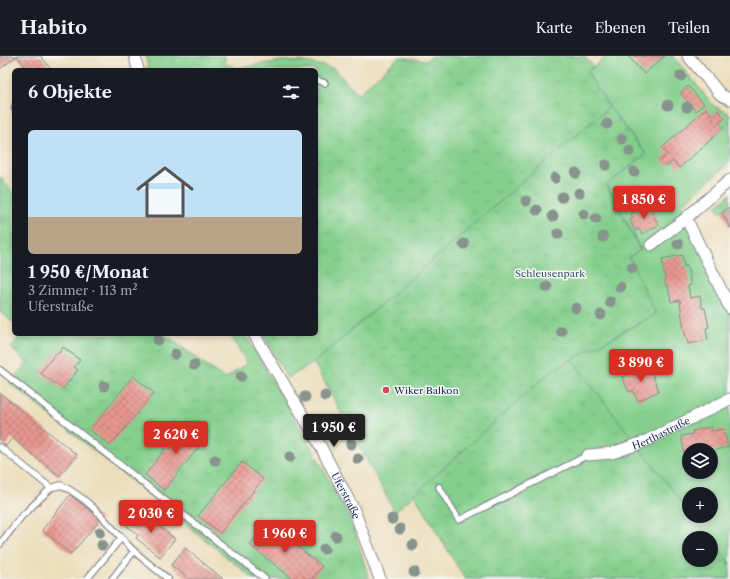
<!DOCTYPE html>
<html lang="de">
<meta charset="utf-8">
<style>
:root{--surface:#171b24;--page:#242831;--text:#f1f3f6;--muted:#9ea1a6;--line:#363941;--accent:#d93025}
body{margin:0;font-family:"Libre Caslon Text",serif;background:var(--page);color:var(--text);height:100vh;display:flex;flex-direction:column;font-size:15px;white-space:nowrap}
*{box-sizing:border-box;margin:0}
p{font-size:13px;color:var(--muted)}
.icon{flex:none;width:22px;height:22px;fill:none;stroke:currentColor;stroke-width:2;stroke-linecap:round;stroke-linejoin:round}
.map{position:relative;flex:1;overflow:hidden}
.drawer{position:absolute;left:12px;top:12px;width:306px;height:268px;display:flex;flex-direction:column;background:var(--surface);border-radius:6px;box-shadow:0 2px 6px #0003}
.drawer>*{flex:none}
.buttons{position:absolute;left:682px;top:387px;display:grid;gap:8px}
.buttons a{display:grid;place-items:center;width:36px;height:36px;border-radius:50%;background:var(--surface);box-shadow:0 2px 6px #0003;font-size:20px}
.price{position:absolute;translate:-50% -34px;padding:0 9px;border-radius:4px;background:var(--accent);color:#fff;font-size:13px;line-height:26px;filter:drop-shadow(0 1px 2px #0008)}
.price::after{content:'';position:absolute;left:50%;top:24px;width:12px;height:9px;margin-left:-6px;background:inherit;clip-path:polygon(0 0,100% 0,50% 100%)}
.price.on{background:#222;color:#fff}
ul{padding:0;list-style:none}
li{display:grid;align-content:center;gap:8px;height:212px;padding:0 16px}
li+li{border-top:1px solid var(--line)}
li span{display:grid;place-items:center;height:124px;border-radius:6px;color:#555}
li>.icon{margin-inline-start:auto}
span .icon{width:72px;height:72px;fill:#fffc;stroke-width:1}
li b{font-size:17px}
h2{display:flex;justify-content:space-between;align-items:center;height:48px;padding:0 16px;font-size:17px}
header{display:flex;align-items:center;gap:24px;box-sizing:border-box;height:56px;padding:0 20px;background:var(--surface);border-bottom:1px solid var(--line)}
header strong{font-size:19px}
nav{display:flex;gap:22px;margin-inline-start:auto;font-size:14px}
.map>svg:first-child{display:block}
</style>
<header>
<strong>Habito</strong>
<nav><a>Karte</a><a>Ebenen</a><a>Teilen</a></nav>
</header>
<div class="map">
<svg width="730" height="523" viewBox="0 0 730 523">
<defs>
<pattern id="grass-tufts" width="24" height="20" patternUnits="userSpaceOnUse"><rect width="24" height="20" fill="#84cf8c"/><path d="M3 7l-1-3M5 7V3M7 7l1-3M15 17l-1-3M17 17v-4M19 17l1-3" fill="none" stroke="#71b27b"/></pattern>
<pattern id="park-crowns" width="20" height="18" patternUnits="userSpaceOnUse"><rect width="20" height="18" fill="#84cf8c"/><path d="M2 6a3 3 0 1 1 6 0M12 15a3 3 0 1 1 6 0" fill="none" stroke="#71b27b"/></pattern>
<pattern id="building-cross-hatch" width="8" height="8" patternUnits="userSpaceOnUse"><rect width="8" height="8" fill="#e8978f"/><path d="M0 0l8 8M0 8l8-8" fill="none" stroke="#bb7c78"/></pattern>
</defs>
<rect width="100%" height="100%" fill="#f6f6f2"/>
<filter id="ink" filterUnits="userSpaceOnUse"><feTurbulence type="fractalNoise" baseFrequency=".025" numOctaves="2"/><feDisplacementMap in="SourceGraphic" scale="8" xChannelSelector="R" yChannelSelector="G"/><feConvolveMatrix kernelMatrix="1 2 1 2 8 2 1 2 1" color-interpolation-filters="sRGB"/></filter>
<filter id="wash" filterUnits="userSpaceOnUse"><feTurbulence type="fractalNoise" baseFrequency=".012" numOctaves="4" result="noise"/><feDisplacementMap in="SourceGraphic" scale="16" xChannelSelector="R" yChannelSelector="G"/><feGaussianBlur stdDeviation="0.9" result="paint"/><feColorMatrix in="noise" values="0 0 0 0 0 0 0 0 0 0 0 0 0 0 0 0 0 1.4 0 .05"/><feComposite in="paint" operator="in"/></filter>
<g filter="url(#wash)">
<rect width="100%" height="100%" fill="#ecdebb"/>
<!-- grass -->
<path fill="url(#grass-tufts)" stroke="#507f75" d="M146 0H225V8L237 12 282 5 305 6 333 12 358 38 399 1 426 5 432 0H584L593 10 587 16 609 51 314 307 287 322 263 278H316V14H148Z
M0 121 14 138V267L0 256Z
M730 138V151L719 156 717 149Z
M22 278H164L225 323 247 307 230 278H245L312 392 352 467 369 523H254L10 327 27 307 11 292Z
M572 304 689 455V460H693L709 482H689V504H711V484L730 509V523H465L414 438 551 315Z"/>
<!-- park -->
<path fill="url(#park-crowns)" stroke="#507f75" d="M609 51 646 98 607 129 644 202 656 258 551 315 395 456 314 307Z"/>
<!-- garden -->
<path fill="#84cf8c" stroke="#507f75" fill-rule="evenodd" d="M607 0H673L714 50 730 58V106L681 149 690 159 730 252V509L711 482 692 460H711V438H689V456L572 304 656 258 629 201 641 194 607 129 646 98 609 51 587 16ZM689 394H711V416H689Z"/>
<g id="blocks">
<!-- building -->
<path fill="url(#building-cross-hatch)" d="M0 0H41L50 12 48 14H28L17 0 0 13Z
M628 0H665L644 18Z
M688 30 704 48 696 55 680 37Z
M14 43V60L11 52Z
M706 52 712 59 718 54 725 62 719 67 724 72 679 112 673 105 667 110 661 104 667 98 662 92Z
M647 148 659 169 642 178 639 173 635 175 630 164 633 162 631 158Z
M730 151V172L722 156Z
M682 199 684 211 687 210 691 229 688 230 690 242 700 240 702 252H705L709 271 706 272 708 284 688 288 683 269 680 244 671 246 668 230 666 231 662 203Z
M63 291 80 304 74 311 78 314 63 333 40 317 56 297 58 298Z
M648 308 659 335 638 345 633 334 629 336 622 321Z
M133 320 154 337 110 390 90 374Z
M0 337 77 399 59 420 12 382 6 390 0 385Z
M187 365 207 381 164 434 145 419Z
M711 371 712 375 724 373 728 391 711 395 689 394V399L685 400 681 380 692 378V375Z
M242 406 263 423 220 477 198 460Z
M70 439 101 463 71 498 42 474Z
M140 454 175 483 160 501 136 482 138 479 127 470Z
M267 467 322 510 312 523H293L250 489Z
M185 492 223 523H189L171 509Z"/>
</g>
</g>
<g filter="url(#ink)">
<use href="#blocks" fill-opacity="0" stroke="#84868c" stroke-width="1"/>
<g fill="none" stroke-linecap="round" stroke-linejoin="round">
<!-- lane casing -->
<g stroke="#84868c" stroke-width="8">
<path id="lane" d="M316 24 325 27
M0 314 265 523
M0 391 51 432 61 429C95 446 109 471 134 495 145 505 157 514 168 523
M439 431 459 464 588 399
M0 488 21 461 51 432
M87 523 122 481
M112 523 134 495"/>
</g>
<!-- street casing -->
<g stroke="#84868c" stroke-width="13">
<g id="street">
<path d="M135 0 138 14"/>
<path d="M688 0 721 39 730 43"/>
<path d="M686 162 730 252"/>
<path d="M651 189 686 162 730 124"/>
<path id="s1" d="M254 278 315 380 354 454 380 523"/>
<path id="s2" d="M588 399 612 397 644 386 730 343"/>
</g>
</g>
<!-- lane -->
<use href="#lane" stroke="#fff" stroke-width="5.5"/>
<!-- street -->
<use href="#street" stroke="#fff" stroke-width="11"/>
</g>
<!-- trees -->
<g fill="#87948e">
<circle cx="681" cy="20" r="5.5"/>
<circle cx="668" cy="49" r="5.5"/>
<circle cx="687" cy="51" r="5.5"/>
<circle cx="607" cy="68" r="5.5"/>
<circle cx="622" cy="83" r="5.5"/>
<circle cx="630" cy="95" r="5.5"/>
<circle cx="606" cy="109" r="5.5"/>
<circle cx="634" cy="116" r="5.5"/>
<circle cx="576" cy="117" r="5.5"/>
<circle cx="555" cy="122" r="5.5"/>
<circle cx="579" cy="137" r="5.5"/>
<circle cx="562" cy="141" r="5.5"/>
<circle cx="526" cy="145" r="5.5"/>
<circle cx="537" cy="154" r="5.5"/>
<circle cx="584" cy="158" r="5.5"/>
<circle cx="553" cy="160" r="5.5"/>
<circle cx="596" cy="163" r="5.5"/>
<circle cx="558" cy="178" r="5.5"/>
<circle cx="603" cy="181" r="5.5"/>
<circle cx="464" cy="188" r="5.5"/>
<circle cx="678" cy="188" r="5.5"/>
<circle cx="632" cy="212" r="5.5"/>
<circle cx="547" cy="231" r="5.5"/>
<circle cx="620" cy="231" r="5.5"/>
<circle cx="610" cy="246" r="5.5"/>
<circle cx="576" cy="252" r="5.5"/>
<circle cx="601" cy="259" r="5.5"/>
<circle cx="561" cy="275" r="5.5"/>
<circle cx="158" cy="284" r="5.5"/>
<circle cx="175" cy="298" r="5.5"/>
<circle cx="194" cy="309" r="5.5"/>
<circle cx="241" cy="320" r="5.5"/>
<circle cx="104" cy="330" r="5.5"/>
<circle cx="325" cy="340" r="5.5"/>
<circle cx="305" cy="341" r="5.5"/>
<circle cx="333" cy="370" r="5.5"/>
<circle cx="351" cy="388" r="5.5"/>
<circle cx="290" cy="401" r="5.5"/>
<circle cx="358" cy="403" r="5.5"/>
<circle cx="215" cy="404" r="5.5"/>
<circle cx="392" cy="463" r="5.5"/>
<circle cx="400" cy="473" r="5.5"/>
<circle cx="100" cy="476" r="5.5"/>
<circle cx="301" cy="476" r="5.5"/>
<circle cx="336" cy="480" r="5.5"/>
<circle cx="102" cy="489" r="5.5"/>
<circle cx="413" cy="489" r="5.5"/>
<circle cx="324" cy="493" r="5.5"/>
<circle cx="414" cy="516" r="5.5"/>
</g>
</g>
<!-- markers -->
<circle fill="#d1495b" stroke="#f6f6f2" stroke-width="1.5" cx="386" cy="334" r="4"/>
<g text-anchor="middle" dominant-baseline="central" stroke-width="3" stroke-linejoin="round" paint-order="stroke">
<!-- park labels -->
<g font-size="10" fill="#35576a" stroke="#f6f6f2">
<text x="550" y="217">Schleusenpark</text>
</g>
<!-- poi labels -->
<g font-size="10" fill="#1b2f5e" stroke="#f6f6f2" text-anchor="start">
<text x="394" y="334">Wiker Balkon</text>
</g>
<!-- street labels -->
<g font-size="10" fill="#1b2f5e" stroke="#f6f6f2">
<text stroke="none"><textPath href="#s2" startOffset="77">Herthastraße</textPath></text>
<text stroke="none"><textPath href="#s1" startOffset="186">Uferstraße</textPath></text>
</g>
</g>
</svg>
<div class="buttons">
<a><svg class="icon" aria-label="layers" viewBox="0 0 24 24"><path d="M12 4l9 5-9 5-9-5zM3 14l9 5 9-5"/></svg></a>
<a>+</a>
<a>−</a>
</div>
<b class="price" style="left:644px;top:164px">1 850 €</b>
<b class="price" style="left:641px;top:327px">3 890 €</b>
<b class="price on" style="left:334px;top:392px">1 950 €</b>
<b class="price" style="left:176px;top:399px">2 620 €</b>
<b class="price" style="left:151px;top:478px">2 030 €</b>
<b class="price" style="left:285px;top:498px">1 960 €</b>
<section class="drawer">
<h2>6 Objekte<svg class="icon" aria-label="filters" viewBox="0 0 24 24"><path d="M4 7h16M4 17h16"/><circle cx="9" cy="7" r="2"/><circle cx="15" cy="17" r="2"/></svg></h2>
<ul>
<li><span style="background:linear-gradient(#bfe0f5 70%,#b9a48a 0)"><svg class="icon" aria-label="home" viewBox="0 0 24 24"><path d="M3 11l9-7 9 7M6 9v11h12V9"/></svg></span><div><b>1 950 €/Monat</b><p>3 Zimmer · 113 m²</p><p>Uferstraße</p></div></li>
</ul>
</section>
</div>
